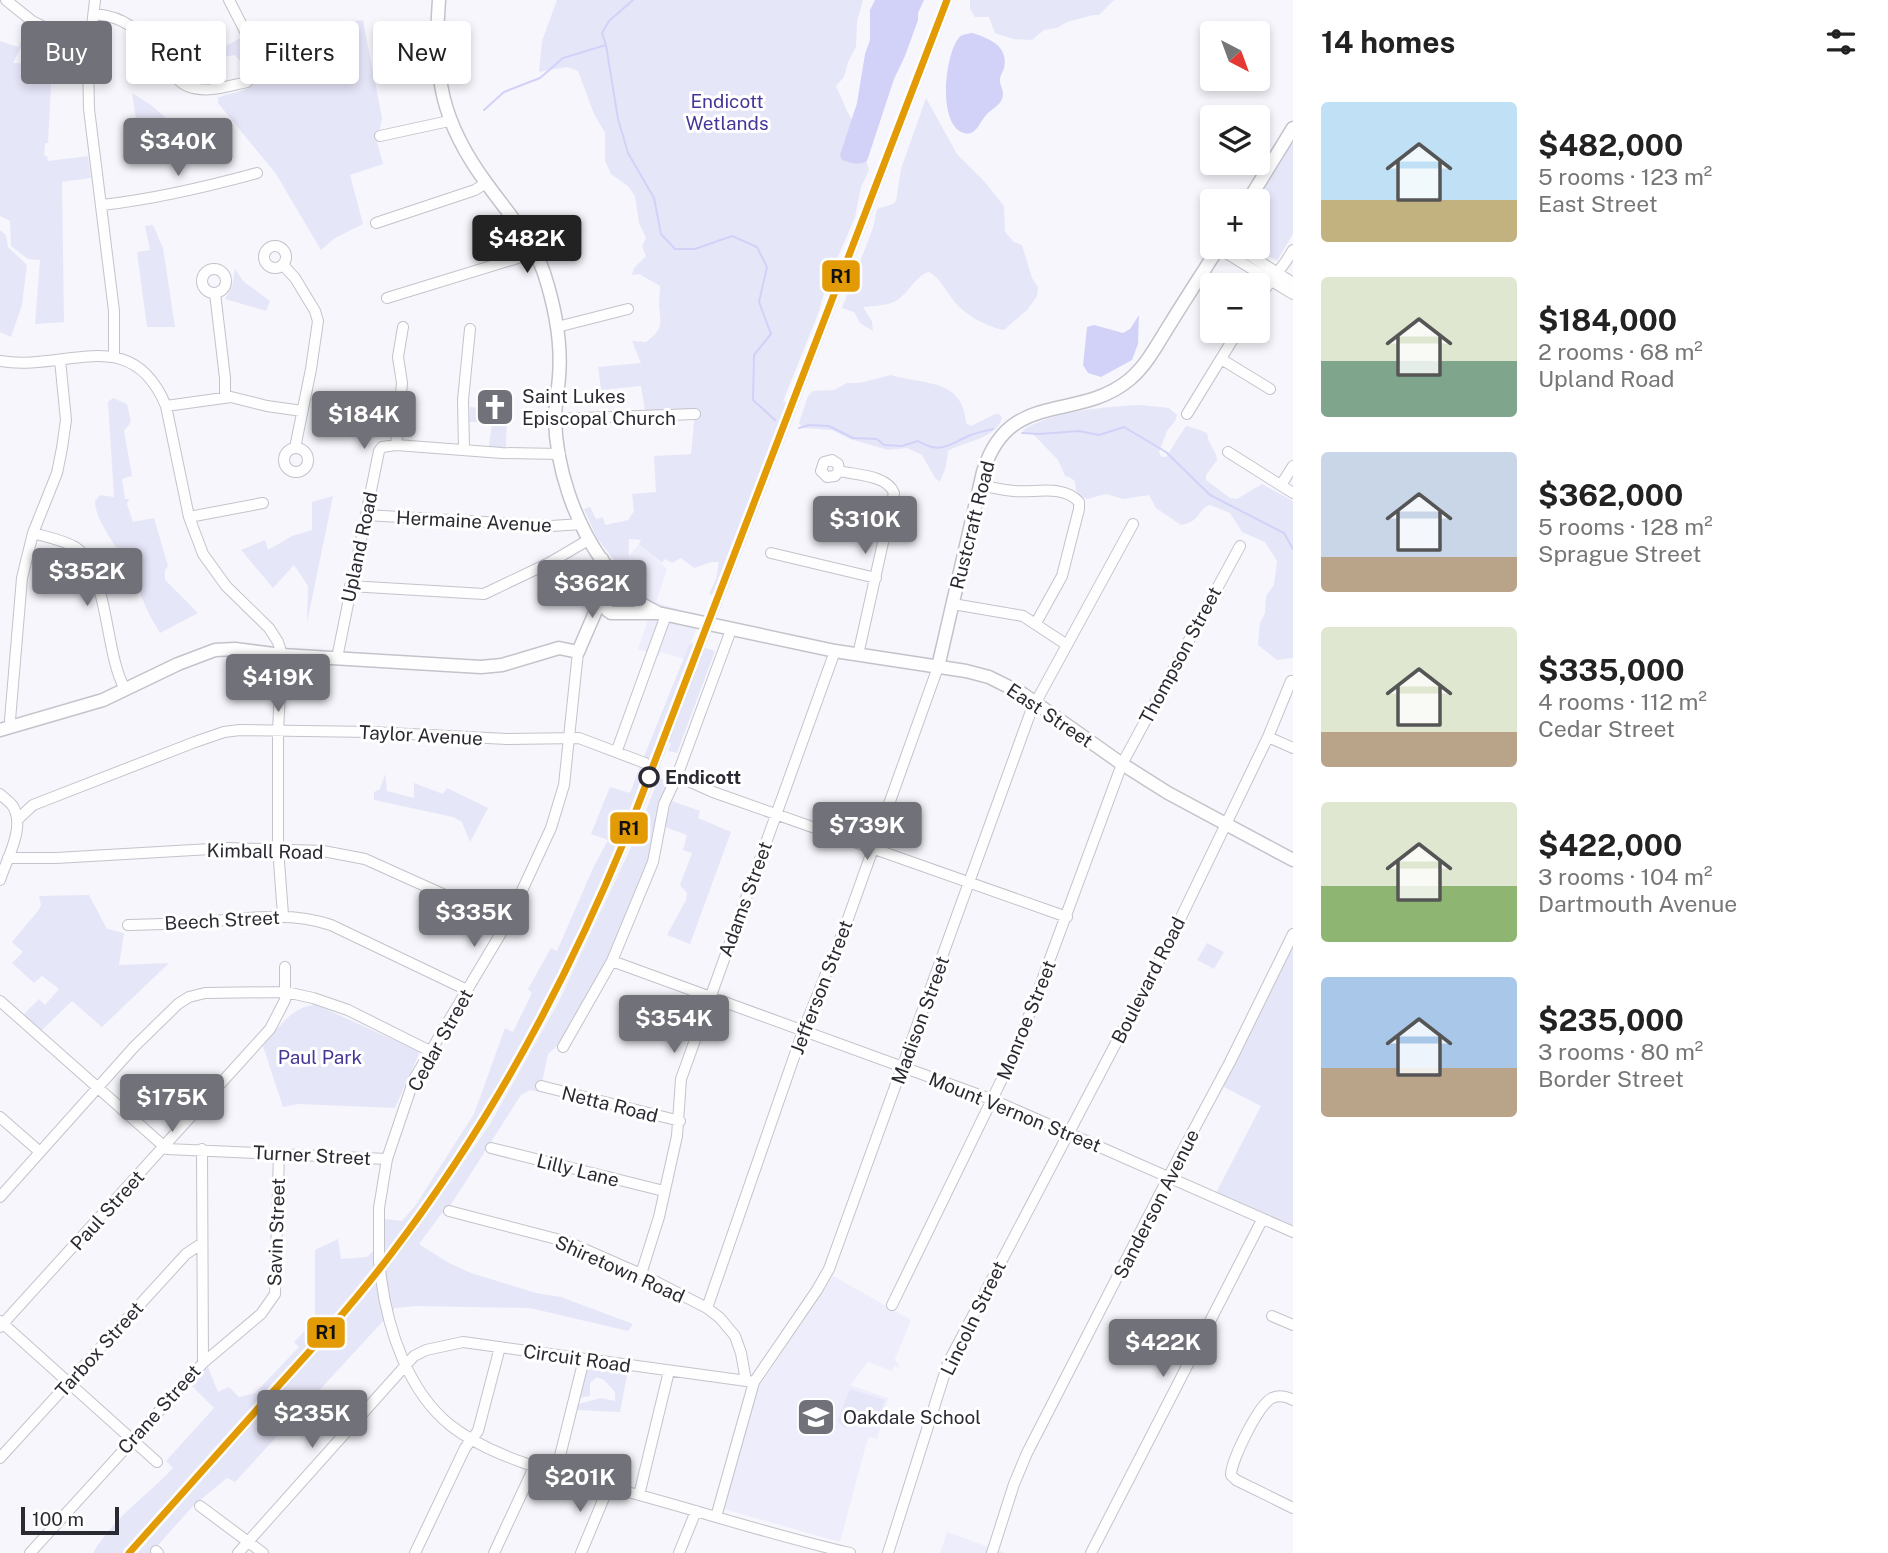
<!DOCTYPE html>
<meta charset="utf-8">
<style>
:root{--surface:#fff;--page:#f2f2f2;--text:#222;--muted:#767676;--accent:#717179}
body{margin:0;font-family:"Public Sans",sans-serif;background:var(--page);color:var(--text);height:100vh;display:flex;flex-direction:column;font-size:26px;white-space:nowrap}
*{box-sizing:border-box;margin:0}
p{font-size:23px;color:var(--muted)}
.icon{flex:none;width:38px;height:38px;fill:none;stroke:currentColor;stroke-width:2;stroke-linecap:round;stroke-linejoin:round}
.map{position:relative;flex:1;overflow:hidden}
.details{display:flex;flex-direction:column;background:var(--surface);width:595px}
.details>*{flex:none}
.top-card{position:absolute;left:21px;top:21px;width:665px;height:63px;display:flex;gap:14px}
.needle{width:46px;rotate:139deg}
.controls{position:absolute;left:1200px;top:21px;display:grid;gap:14px}
.controls a{display:grid;place-items:center;width:70px;height:70px;border-radius:7px;background:var(--surface);box-shadow:0 4px 10px #0003;font-size:35px}
.scale{position:absolute;left:21px;bottom:18px;width:98px;box-sizing:border-box;padding-left:7px;border:4px solid #2a2a33;border-top:0;font-size:19px;line-height:24px;white-space:nowrap;color:#2a2a33;-webkit-text-stroke:5px #fff;paint-order:stroke}
.price{position:absolute;translate:-50% -60px;padding:0 16px;border-radius:7px;background:var(--accent);color:#fff;font-size:23px;line-height:46px;filter:drop-shadow(0 2px 4px #0008)}
.price::after{content:'';position:absolute;left:50%;top:42px;width:21px;height:16px;margin-left:-10px;background:inherit;clip-path:polygon(0 0,100% 0,50% 100%)}
.price.selected{background:#222;color:#fff}
ul{padding:0;list-style:none}
li{display:flex;align-items:center;gap:21px;height:175px;padding:0 28px}
li span{display:grid;place-items:center;flex:none;width:196px;height:140px;border-radius:7px;color:#555}
li>.icon{margin-inline-start:auto}
span .icon{width:84px;height:84px;fill:#fffc;stroke-width:1}
li b{font-size:30px}
h2{display:flex;justify-content:space-between;align-items:center;height:84px;padding:0 28px;font-size:30px}
.chip{padding:0 24px;border-radius:7px;background:var(--surface);box-shadow:0 4px 10px #0003;font-size:24px;line-height:63px}
.chip.selected{background:var(--accent);color:#fff}
main{display:flex;flex:1;min-height:0}
.map>svg:first-child{display:block}
</style>
<main>
<div class="map">
<svg width="1293" height="1553" viewBox="0 0 1293 1553">
<rect width="100%" height="100%" fill="#f6f6fc"/>
<!-- built -->
<path fill="#ededfb" d="M639 544 667 569 656 602 701 617 684 659 661 652 659 656 638 649 648 620 645 599 637 594 628 578 627 558Z
M833 1276 911 1320 895 1359 900 1368 894 1366 892 1371 868 1362 850 1385 888 1398 877 1439 868 1437 840 1542 724 1509 755 1393Z
M947 1532 1005 1553H940Z"/>
<!-- green -->
<path fill="#e6e6f9" d="M557 0H863L857 22 856 47 848 62 844 77 836 86 848 113 856 126 869 170 861 187 855 217 828 280 818 314 783 401 789 404 714 596 709 594 716 579 719 562H711L694 568 681 558 672 563 665 559 662 563 639 544 641 540 629 539 628 578 597 538 584 509 590 507 596 519 603 517 605 525 628 520 634 511 632 494 656 492 654 456 691 454 695 411H645L641 386 601 390 598 367 641 363 632 341 646 342C663 329 661 325 659 305 659 299 660 292 660 286L639 274 632 275 634 268 646 256 642 246 646 238 639 223 635 196 628 186 611 174 605 161V133L594 114 578 71 567 67 539 72 542 41Z
M970 0H1114L1099 15H1093L1067 22 1057 28 1044 30 1032 40 1013 39 995 33 989 17H975L970 9Z
M363 20 382 118 377 142 383 164 350 175 363 224 335 238 321 250 276 174 218 103V98C229 92 244 93 252 84L250 73 235 55 197 61 252 32Z
M29 25 31 27 13 63 52 64 48 143H45L44 156H47L48 161 88 156 91 178 62 182 64 322 35 324 40 260 28 259 11 246 10 221 0 216V41L18 47Z
M132 93 151 105 183 133 139 139Z
M926 98 957 154 983 180 1004 206 1005 232 1014 242 1022 245 1032 278 1038 287 1037 296 1027 310 1004 330C985 326 962 314 951 297 944 288 940 278 929 272 916 275 908 294 896 301 886 306 873 306 863 307L872 321 873 331 860 323 854 312 842 308 873 228 877 209 893 204 896 201 901 169Z
M1293 142V234L1277 261 1252 247H1258V201H1255Z
M153 225 163 248 175 327H147L137 252 150 250 145 226Z
M0 230 6 235 8 247 27 265 22 305 11 337 0 332Z
M235 269 244 282 270 301 266 311 225 299 232 286Z
M891 375C924 385 963 378 966 423L971 426 995 414H999L1002 418C996 439 965 441 948 451L946 466 940 482 935 478 922 455 907 448 888 450 850 439 832 430 803 428 799 423 808 396 813 391 834 390 847 383H859Z
M113 398 127 404 131 422 124 431 132 476 122 479 125 499H129L127 504 133 522 154 518 168 566 165 570V580L198 613 160 633C146 611 142 597 132 574 122 552 95 523 95 501L100 495 114 497 108 402Z
M1140 405 1169 408 1177 415 1175 421 1167 431 1159 452 1161 457H1166L1186 426C1189 426 1205 432 1207 433 1208 444 1216 450 1217 460L1206 475V480L1230 498 1237 499 1262 484 1293 501V658L1277 660 1258 645 1260 623 1265 613 1266 596 1274 585 1277 561 1265 542 1242 532 1230 513 1210 505C1196 510 1202 521 1181 525L1156 508 1149 495 1123 499 1106 494 1087 499 1078 495C1073 485 1080 480 1065 476L1058 460 1034 435 1022 431C1048 412 1108 406 1140 405Z
M470 407 507 410 506 447H489L492 422H469Z
M333 496 307 623 308 586 294 565 273 588 241 550 265 540 268 550 292 536 312 530V502Z
M606 598a10 10 0 1 1 20 0a10 10 0 1 1-20 0Z
M690 643 715 651 677 753 668 751 671 743 659 739 649 762 644 760 645 754Z
M640 767 645 769 619 840 622 841 595 902 548 1000 498 1090 421 1209 428 1214 490 1124 559 1001 632 845 659 778 672 783 648 861 608 958 559 1044 548 1054 540 1092 530 1090 521 1095 450 1206 445 1213H442L419 1244 449 1263 471 1273 536 1293 561 1297 633 1324 628 1331 530 1308 417 1306 395 1308 235 1482 227 1478 193 1506 151 1553H93C112 1519 147 1496 173 1468L166 1461 214 1408 191 1385 208 1367 218 1392 229 1387 239 1397 255 1393 299 1347 294 1342 313 1322 315 1315V1250L338 1239 341 1259 367 1257 385 1240V1219L402 1221 415 1206 474 1114 505 1028 513 1032 532 993 528 989 551 948 557 951 594 866 608 840 591 834 610 787 630 793Z
M385 774 387 791 414 798V783L443 794 447 788 488 808 470 842 462 822 453 817 374 800V792L380 789Z
M672 801 700 811 698 818 731 832 690 944 667 935 686 900 687 893 680 885 692 853 683 850 687 835 665 827 666 817Z
M89 895 107 929 124 933 119 965 169 963 102 1027 72 1001 41 1031 23 1015 39 999 45 1005 59 989 42 976 34 983 12 963 23 952 12 942 38 911 41 905 39 896Z
M1207 943 1224 952 1214 969 1197 960Z
M1293 943V1227L1216 1193 1261 1106 1222 1086Z
M317 1005 418 1051 419 1054 395 1108 298 1104 283 1107 263 1046C278 1029 292 1005 317 1005Z
M588 1365 628 1370 620 1412 577 1410 578 1404 601 1398 615 1401V1392L604 1380 597 1377 590 1383V1396L579 1398 586 1367Z
M850 1389 885 1400 880 1414 860 1410 862 1418 854 1427 845 1428 837 1421Z"/>
<!-- water -->
<path fill="#d2d2f8" d="M875 0H924L918 13V20L905 56 894 79 867 161C858 166 851 163 842 160L840 155 857 103 865 54 870 40V10Z
M972 33C989 38 1009 46 1004 68 1003 71 1001 75 1000 78 999 84 1003 88 1003 94 1003 104 993 108 987 114 980 121 976 137 964 133 937 125 945 56 958 39 961 34 967 34 972 33Z
M1139 315 1138 344 1132 360 1101 377 1088 373 1083 365 1087 327 1094 325 1123 333 1130 329Z"/>
<g fill="none" stroke-linecap="round" stroke-linejoin="round">
<!-- stream -->
<path stroke="#d2d2f8" stroke-width="2" d="M606 45 602 33 609 21 633 0
M484 110 504 92 540 78 563 58 606 45 618 119 628 153 654 198 661 234 675 249H695L732 236 757 247 767 267 759 302 771 334 754 355 753 400 775 420
M799 428 810 425 829 426 853 438 877 439 884 445 902 446 918 441C941 455 949 444 971 435 978 432 986 431 993 429
M1022 433 1039 434 1079 431 1099 435 1124 427 1166 452 1210 495 1284 533 1293 549"/>
<!-- minor casing -->
<g stroke="#c3c3cb" stroke-width="12">
<path id="minor" d="M6 0 32 21 46 28 90 35
M95 0 88 60 89 109 114 311V356
M229 0 247 35
M95 14C135 18 142 38 167 67 172 74 179 82 187 86 206 94 228 86 247 82
M380 136 449 121
M102 205C155 199 206 187 257 173
M376 223 475 190 486 183
M264 257a11 11 0 1 1 22 0a11 11 0 1 1-22 0Z
M1237 247 1293 283
M1218 248 1293 294
M283 265 295 278 315 311 318 321 311 369 295 448
M202 281a12 12 0 1 1 24 0a12 12 0 1 1-24 0Z
M215 293 225 378V397
M387 298 534 253
M1258 299C1269 282 1283 268 1293 250
M557 327 628 309
M1221 359 1270 389
M0 361C66 372 131 322 166 406L189 517 203 554 226 586 269 628 278 642 282 655 278 730V848L283 915
M166 406 231 397 267 406 302 411
M1187 414 1238 331
M555 419 695 414
M396 445 402 383 398 357 403 327
M284 460a12 12 0 1 1 24 0a12 12 0 1 1-24 0Z
M464 449 463 400 470 329
M1228 452 1293 493
M839 471 835 476 827 477 821 471 824 462 832 460 838 464 839 471C856 475 887 475 894 493L858 655
M980 485C991 487 1002 490 1014 491 1035 493 1063 484 1079 502V509L1062 576 1036 623
M1281 485 1293 466
M366 515 551 526 582 524
M189 517 263 503
M33 533C47 537 63 540 75 547 109 570 104 652 125 689
M771 553 876 578
M350 586 484 594 549 563 590 539
M953 604 1023 616 1067 645
M337 658 379 451 382 447 396 445 502 453 560 454
M12 726 10 720 22 578 33 533 57 473 62 448 66 420 60 360
M1268 737 1293 748
M617 750 666 615
M677 776 713 792 1067 917
M0 794C4 798 9 801 12 805 27 826 6 860 0 880
M17 820 33 805 195 742 224 732 240 730 371 732 507 739 579 738 645 763
M8 858H56L228 848 323 851 365 859 507 923
M128 925C154 924 180 924 206 922 249 918 290 911 331 925L467 990
M612 961 993 1100 1293 1232
M0 1001 167 1149 387 1159
M563 1047 612 961 653 862 664 804 677 776 731 630
M541 1086 680 1121
M0 1117 40 1152
M491 1148 664 1191
M0 1197 134 1047 178 1004 189 997 205 993 286 992 313 998 348 1010 430 1051
M449 1211 568 1242 641 1274 707 1308 720 1318 735 1336 741 1353 746 1381
M379 1261V1208L387 1159 414 1079 507 923 551 828 564 785 578 652
M641 1274 659 1217 677 1136 681 1079 835 651
M381 1278C388 1330 408 1391 450 1425 498 1463 579 1479 639 1495 709 1514 779 1537 850 1553
M892 1305 1017 1048 1122 764 1240 546
M707 1308 803 1031 845 927 938 667
M1272 1316 1293 1325
M0 1321 157 1462
M0 1327 270 1029 285 1000V967
M203 1363 261 1314 275 1294 279 1153
M1293 1400C1286 1396 1279 1395 1272 1398 1258 1405 1231 1461 1231 1475L1236 1480 1293 1508
M0 1458 186 1254 201 1244
M556 1472 584 1359
M639 1495 669 1371
M200 1506 263 1553
M716 1517 754 1382 817 1290 829 1269 1031 711 1133 524
M156 1551 158 1553
M30 1553 203 1363 202 1149
M238 1553 414 1356 426 1350 463 1342 754 1382
M415 1553 465 1448 478 1431 500 1347
M494 1553 535 1465
M581 1553 608 1488
M679 1553 696 1511
M888 1553 948 1363 1170 940 1268 737 1291 681
M992 1553 1014 1484 1027 1453 1169 1176 1230 1062 1293 934
M1091 1553 1262 1220"/>
</g>
<!-- major casing -->
<g stroke="#c3c3cb" stroke-width="15">
<path id="major" d="M439 0C433 76 441 122 487 184 508 213 532 239 544 273 555 307 562 342 559 377 558 391 555 405 555 419 556 467 574 520 601 559 608 569 618 577 626 587 629 591 631 596 635 599 642 605 651 609 658 613
M1248 201 1293 128
M602 559C603 577 595 604 611 613H658L835 651 966 671 989 677 1023 694 1122 764 1168 793 1293 860
M938 667 983 472C1009 388 1076 423 1129 380 1147 365 1158 343 1170 324 1186 298 1203 272 1219 247
M0 730 103 700 178 664 215 650 235 649 282 655 481 667 502 665 559 648 578 652 600 601"/>
</g>
<!-- minor -->
<use href="#minor" stroke="#fefeff" stroke-width="10"/>
<!-- major -->
<use href="#major" stroke="#fefeff" stroke-width="12"/>
<!-- rail casing -->
<g stroke="#c4c4c6" stroke-width="4.5">
<path id="rail" d="M133 1553C182 1499 230 1446 278 1392 318 1347 359 1303 395 1255 492 1127 569 986 630 837L951 0"/>
</g>
<!-- rail -->
<use href="#rail" stroke="#fff" stroke-width="2" stroke-dasharray="5" stroke-linecap="butt"/>
<!-- minor-bridge casing -->
<g stroke="#c3c3cb" stroke-width="12" stroke-linecap="butt">
<path id="minor-bridge" d="M379 1261 381 1278"/>
</g>
<!-- minor-bridge -->
<use href="#minor-bridge" stroke="#fefeff" stroke-width="10"/>
<!-- rail-1 casing -->
<g stroke="#fff" stroke-width="12">
<path id="rail-1" d="M129 1553C176 1500 223 1448 270 1395 312 1349 354 1303 391 1254 488 1127 564 987 625 839L947 0"/>
</g>
<!-- rail-1 -->
<use href="#rail-1" stroke="#e29a05" stroke-width="7"/>
</g>
<!-- icons -->
<defs>
<g id="church-square" transform="scale(2.0125)"><rect x="-9" y="-9" width="18" height="18" rx="4" fill="#717179" stroke="#fff"/><path d="M-1.2-6h2.4v3.5h3.3v2.4h-3.3V6h-2.4V-.1h-3.3v-2.4h3.3Z" fill="#fff"/></g>
<g id="school-square" transform="scale(2.0125)"><rect x="-9" y="-9" width="18" height="18" rx="4" fill="#717179" stroke="#fff"/><path d="M0-5L7-2L0 1L-7-2ZM-4 1L0 2.5L4 1V4Q0 6-4 4Z" fill="#fff"/></g>
</defs>
<g fill-rule="evenodd">
<use href="#church-square" x="495" y="407"/>
<use href="#school-square" x="816" y="1417"/>
</g>
<!-- markers -->
<circle fill="#fff" stroke="#2a2a33" stroke-width="3.5" cx="649" cy="777" r="9"/>
<g text-anchor="middle" dominant-baseline="central" stroke-width="6" stroke-linejoin="round" paint-order="stroke">
<!-- park labels -->
<g font-size="19" fill="#463697" stroke="#fff">
<text x="727" y="101">Endicott<tspan x="727" dy="22">Wetlands</tspan></text>
<text x="320" y="1057">Paul Park</text>
</g>
<!-- poi labels -->
<g font-size="19" fill="#2a2a33" stroke="#fff" text-anchor="start">
<text x="522" y="396">Saint Lukes<tspan x="522" dy="22">Episcopal Church</tspan></text>
<text x="843" y="1417">Oakdale School</text>
</g>
<!-- street labels -->
<g font-size="19" fill="#2a2a33" stroke="#fff">
<text transform="translate(474 521) rotate(3)">Hermaine Avenue</text>
<text transform="translate(972 525) rotate(-76)">Rustcraft Road</text>
<text transform="translate(359 547) rotate(-78)">Upland Road</text>
<text transform="translate(1180 655) rotate(-62)">Thompson Street</text>
<text transform="translate(1050 715) rotate(34)">East Street</text>
<text transform="translate(421 735) rotate(3)">Taylor Avenue</text>
<text transform="translate(265 851) rotate(1)">Kimball Road</text>
<text transform="translate(745 899) rotate(-70)">Adams Street</text>
<text transform="translate(222 920) rotate(-3)">Beech Street</text>
<text transform="translate(1148 980) rotate(-63)">Boulevard Road</text>
<text transform="translate(821 987) rotate(-69)">Jefferson Street</text>
<text transform="translate(920 1020) rotate(-70)">Madison Street</text>
<text transform="translate(1026 1020) rotate(-68)">Monroe Street</text>
<text transform="translate(440 1040) rotate(-61)">Cedar Street</text>
<text transform="translate(610 1104) rotate(14)">Netta Road</text>
<text transform="translate(1015 1112) rotate(22)">Mount Vernon Street</text>
<text transform="translate(312 1155) rotate(3)">Turner Street</text>
<text transform="translate(578 1170) rotate(14)">Lilly Lane</text>
<text transform="translate(1156 1204) rotate(-63)">Sanderson Avenue</text>
<text transform="translate(107 1210) rotate(-48)">Paul Street</text>
<text transform="translate(276 1232) rotate(-88)">Savin Street</text>
<text transform="translate(620 1269) rotate(24)">Shiretown Road</text>
<text transform="translate(973 1318) rotate(-64)">Lincoln Street</text>
<text transform="translate(99 1349) rotate(-48)">Tarbox Street</text>
<text transform="translate(577 1358) rotate(8)">Circuit Road</text>
<text transform="translate(159 1409) rotate(-48)">Crane Street</text>
</g>
<!-- stop labels -->
<g font-size="19" font-weight="bold" fill="#2a2a33" stroke="#fff" text-anchor="start">
<text x="665" y="777">Endicott</text>
</g>
</g>
<g stroke="#fff" stroke-width="2.5">
<rect x="821" y="259" width="40" height="34" rx="7" fill="#e29a05"/>
<rect x="609" y="811" width="40" height="34" rx="7" fill="#e29a05"/>
<rect x="306" y="1316" width="40" height="33" rx="7" fill="#e29a05"/>
</g>
<g font-size="19" text-anchor="middle" font-weight="bold" fill="#111">
<text x="841" y="283">R1</text>
<text x="629" y="835">R1</text>
<text x="326" y="1339">R1</text>
</g>
</svg>
<div class="controls">
<a><svg class="needle" viewBox="-14 -14 28 28"><path d="M0-13l5 13h-10z" fill="#e53935"/><path d="M0 13l5-13h-10z" fill="#767676"/></svg></a>
<a><svg class="icon" aria-label="layers" viewBox="0 0 24 24"><path d="M12 4l9 5-9 5-9-5zM3 14l9 5 9-5"/></svg></a>
<a>+</a>
<a>−</a>
</div>
<div class="scale">100 m</div>
<b class="price" style="left:178px;top:178px">$340K</b>
<b class="price selected" style="left:527px;top:275px">$482K</b>
<b class="price" style="left:364px;top:451px">$184K</b>
<b class="price" style="left:865px;top:556px">$310K</b>
<b class="price" style="left:87px;top:608px">$352K</b>
<b class="price" style="left:592px;top:620px">$362K</b>
<b class="price" style="left:278px;top:714px">$419K</b>
<b class="price" style="left:867px;top:862px">$739K</b>
<b class="price" style="left:474px;top:949px">$335K</b>
<b class="price" style="left:674px;top:1055px">$354K</b>
<b class="price" style="left:172px;top:1134px">$175K</b>
<b class="price" style="left:1163px;top:1379px">$422K</b>
<b class="price" style="left:312px;top:1450px">$235K</b>
<b class="price" style="left:580px;top:1514px">$201K</b>
<div class="top-card">
<a class="chip selected">Buy</a>
<a class="chip">Rent</a>
<a class="chip">Filters</a>
<a class="chip">New</a>
</div>
</div>
<section class="details">
<h2>14 homes<svg class="icon" aria-label="filters" viewBox="0 0 24 24"><path d="M4 7h16M4 17h16"/><circle cx="9" cy="7" r="2"/><circle cx="15" cy="17" r="2"/></svg></h2>
<ul>
<li><span style="background:linear-gradient(#bfe0f5 70%,#c2b280 0)"><svg class="icon" aria-label="home" viewBox="0 0 24 24"><path d="M3 11l9-7 9 7M6 9v11h12V9"/></svg></span><div><b>$482,000</b><p>5 rooms · 123 m²</p><p>East Street</p></div></li>
<li><span style="background:linear-gradient(#dfe7d0 60%,#7fa58c 0)"><svg class="icon" aria-label="home" viewBox="0 0 24 24"><path d="M3 11l9-7 9 7M6 9v11h12V9"/></svg></span><div><b>$184,000</b><p>2 rooms · 68 m²</p><p>Upland Road</p></div></li>
<li><span style="background:linear-gradient(#c9d6e8 75%,#b9a48a 0)"><svg class="icon" aria-label="home" viewBox="0 0 24 24"><path d="M3 11l9-7 9 7M6 9v11h12V9"/></svg></span><div><b>$362,000</b><p>5 rooms · 128 m²</p><p>Sprague Street</p></div></li>
<li><span style="background:linear-gradient(#dfe7d0 75%,#b9a48a 0)"><svg class="icon" aria-label="home" viewBox="0 0 24 24"><path d="M3 11l9-7 9 7M6 9v11h12V9"/></svg></span><div><b>$335,000</b><p>4 rooms · 112 m²</p><p>Cedar Street</p></div></li>
<li><span style="background:linear-gradient(#dfe7d0 60%,#8fb573 0)"><svg class="icon" aria-label="home" viewBox="0 0 24 24"><path d="M3 11l9-7 9 7M6 9v11h12V9"/></svg></span><div><b>$422,000</b><p>3 rooms · 104 m²</p><p>Dartmouth Avenue</p></div></li>
<li><span style="background:linear-gradient(#a9c7e8 65%,#b9a48a 0)"><svg class="icon" aria-label="home" viewBox="0 0 24 24"><path d="M3 11l9-7 9 7M6 9v11h12V9"/></svg></span><div><b>$235,000</b><p>3 rooms · 80 m²</p><p>Border Street</p></div></li>
</ul>
</section>
</main>
